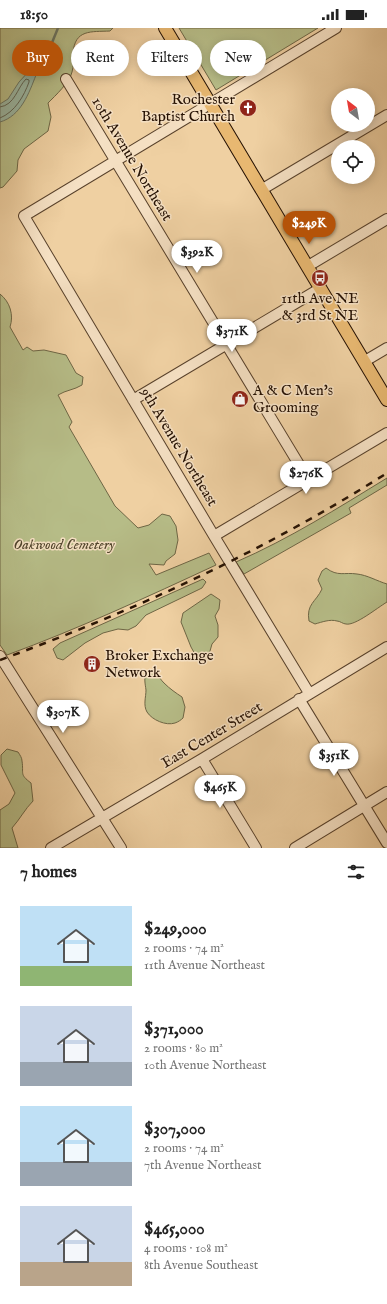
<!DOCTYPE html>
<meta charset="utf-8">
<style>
:root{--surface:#fff;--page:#f2f2f2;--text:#222;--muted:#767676;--accent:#b45309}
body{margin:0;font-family:"IM FELL English",serif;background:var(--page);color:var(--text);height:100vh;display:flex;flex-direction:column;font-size:15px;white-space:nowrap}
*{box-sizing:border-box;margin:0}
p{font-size:13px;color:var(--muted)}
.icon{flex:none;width:22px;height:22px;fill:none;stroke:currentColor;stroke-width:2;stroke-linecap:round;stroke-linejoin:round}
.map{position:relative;height:820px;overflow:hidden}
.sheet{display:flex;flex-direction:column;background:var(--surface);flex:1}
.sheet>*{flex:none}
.top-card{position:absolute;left:12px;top:12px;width:363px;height:36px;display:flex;gap:8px}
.needle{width:26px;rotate:329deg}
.controls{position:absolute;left:331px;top:60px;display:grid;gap:8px}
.controls a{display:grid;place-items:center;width:44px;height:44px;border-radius:50%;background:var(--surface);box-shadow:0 2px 10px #0003;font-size:20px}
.price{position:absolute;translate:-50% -34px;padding:0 9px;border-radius:14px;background:#fff;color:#222;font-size:13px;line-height:26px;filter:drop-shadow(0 1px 2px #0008)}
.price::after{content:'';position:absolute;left:50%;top:24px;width:12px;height:9px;margin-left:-6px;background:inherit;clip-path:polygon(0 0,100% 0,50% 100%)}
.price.selected{background:var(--accent);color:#fff}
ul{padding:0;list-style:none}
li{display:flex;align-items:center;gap:12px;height:100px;padding:0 20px}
li span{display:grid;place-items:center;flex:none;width:112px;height:80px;border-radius:0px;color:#555}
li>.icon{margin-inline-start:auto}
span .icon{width:48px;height:48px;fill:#fffc;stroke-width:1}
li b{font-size:17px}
h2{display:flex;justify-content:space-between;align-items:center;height:48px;padding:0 20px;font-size:17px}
.tag{padding:0 14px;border-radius:18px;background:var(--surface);box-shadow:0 2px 10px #0003;font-size:14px;line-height:36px}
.tag.selected{background:var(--accent);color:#fff}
.status{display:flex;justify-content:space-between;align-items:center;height:28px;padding:0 20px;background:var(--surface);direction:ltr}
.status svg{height:11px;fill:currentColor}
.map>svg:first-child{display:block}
</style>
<div class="status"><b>18:50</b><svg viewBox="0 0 49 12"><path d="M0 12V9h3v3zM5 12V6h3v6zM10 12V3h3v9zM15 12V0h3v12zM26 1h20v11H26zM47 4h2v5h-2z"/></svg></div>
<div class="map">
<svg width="387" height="820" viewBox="0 0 387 820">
<rect width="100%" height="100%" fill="#efd0a2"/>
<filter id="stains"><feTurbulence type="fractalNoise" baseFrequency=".005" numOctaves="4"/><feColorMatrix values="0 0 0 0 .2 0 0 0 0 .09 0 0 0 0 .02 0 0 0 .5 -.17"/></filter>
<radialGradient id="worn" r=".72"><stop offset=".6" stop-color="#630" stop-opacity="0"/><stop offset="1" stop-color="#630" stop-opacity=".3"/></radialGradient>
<!-- green -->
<path fill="#b6bc87" stroke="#6e6645" d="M0 0H113L110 3C91 4 75 1 73 25 73 31 74 38 72 44 70 54 55 68 48 75L51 89 48 103 24 121 18 132 17 143 3 159 0 160Z
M179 0H318L216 62Z
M0 266C10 274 14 287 10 299L23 322 27 319 33 323 44 322 66 327 76 345 83 349 82 357C74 362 66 362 58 367L72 394 69 399 115 478 138 500 149 497 162 486 170 488 176 498 178 512 175 526 166 533 164 537 149 536 156 547 209 525 216 537C147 569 78 601 7 627L0 617Z
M387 450V457L349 480 351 485 244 546 236 534C289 511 338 480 387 450Z
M326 540C338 549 344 544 357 546 367 547 377 553 387 556V574C377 580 355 598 346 596 343 596 340 593 337 593 330 591 322 594 315 596L309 593C306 576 316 574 322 561L318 552 322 543Z
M203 551 206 554 202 560 146 587 136 598 128 602 118 601 103 605 85 615 63 632 57 630 53 621 60 615Z
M211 566 220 572 219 581 215 588 218 597V609L212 616 208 630 205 632 196 628 191 619 181 594 183 585Z
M150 642C159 646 158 649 164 655 170 661 176 665 182 669L185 679 183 690C181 692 178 694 175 695 166 698 152 692 147 684 143 677 146 669 146 662 145 655 144 651 146 644Z
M7 721 18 724C20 727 22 730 22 733 24 746 19 746 31 755L33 773C25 781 20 791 12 800L18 820H0V782L9 776 15 765 1 737V727Z"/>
<!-- water -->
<path fill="#9ab7a3" stroke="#6b7563" d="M30 42 36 47C29 65 21 88 0 94V76L8 71 19 54Z"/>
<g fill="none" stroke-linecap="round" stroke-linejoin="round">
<!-- shore -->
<path stroke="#606453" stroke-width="1" d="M0 79C15 77 17 60 26 51L29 52V54C24 68 15 84 0 90"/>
<!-- stream -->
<path stroke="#6b7563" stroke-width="2.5" d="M32 46 42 29 49 22 58 0"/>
<!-- minor casing -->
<g stroke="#58412b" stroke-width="12">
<path id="minor" d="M66 51 309 453
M261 162 387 87
M308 238 387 191
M365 333 387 320
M133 372 321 260
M214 508 387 405
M0 628 121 820
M309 665 214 508 24 188 336 0
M299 671 387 815
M202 731 256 820
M51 820 202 731 387 619
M295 820 387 764"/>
</g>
<!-- major casing -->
<g stroke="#251103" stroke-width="14">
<path id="major" d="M165 0 387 372"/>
</g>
<!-- minor -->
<use href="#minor" stroke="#f5e0c3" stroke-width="10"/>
<!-- major -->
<use href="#major" stroke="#e8b871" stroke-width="12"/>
<!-- rail -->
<path stroke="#251103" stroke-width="2.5" stroke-dasharray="7 7" stroke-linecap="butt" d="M0 632C134 583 266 522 387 445"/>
</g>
<!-- icons -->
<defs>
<g id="church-disc" transform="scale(0.9)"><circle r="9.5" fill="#8f2418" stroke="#f5e0c3"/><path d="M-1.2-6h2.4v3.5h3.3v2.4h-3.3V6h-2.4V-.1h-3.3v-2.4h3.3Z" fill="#fff"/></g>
<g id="bus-disc" transform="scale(0.9)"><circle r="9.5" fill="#8f2418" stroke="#f5e0c3"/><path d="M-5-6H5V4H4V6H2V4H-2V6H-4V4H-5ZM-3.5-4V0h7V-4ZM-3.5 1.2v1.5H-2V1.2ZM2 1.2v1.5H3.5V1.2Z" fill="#fff"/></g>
<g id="shop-disc" transform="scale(0.9)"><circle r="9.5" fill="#8f2418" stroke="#f5e0c3"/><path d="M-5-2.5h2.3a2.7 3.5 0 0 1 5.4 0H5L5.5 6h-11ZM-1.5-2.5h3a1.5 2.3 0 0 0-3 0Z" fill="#fff"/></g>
<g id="building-disc" transform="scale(0.9)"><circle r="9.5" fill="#8f2418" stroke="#f5e0c3"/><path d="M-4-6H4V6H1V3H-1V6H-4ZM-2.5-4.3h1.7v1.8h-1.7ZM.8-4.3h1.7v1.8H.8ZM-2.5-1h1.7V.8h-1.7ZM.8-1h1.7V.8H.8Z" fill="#fff"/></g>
</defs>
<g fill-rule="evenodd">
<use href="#church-disc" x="248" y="80"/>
<use href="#bus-disc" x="320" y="250"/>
<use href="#shop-disc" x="240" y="371"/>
<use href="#building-disc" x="92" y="636"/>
</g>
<g text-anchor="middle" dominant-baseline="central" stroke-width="3" stroke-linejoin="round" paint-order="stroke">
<!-- poi labels -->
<g font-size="15" fill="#251103" stroke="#f5e0c3" text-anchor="start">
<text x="235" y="71" text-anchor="end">Rochester<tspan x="235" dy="17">Baptist Church</tspan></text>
<text x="320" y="270" text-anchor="middle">11th Ave NE<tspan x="320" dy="17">&amp; 3rd St NE</tspan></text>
<text x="253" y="362">A &amp; C Men's<tspan x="253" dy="17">Grooming</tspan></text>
<text x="105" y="627">Broker Exchange<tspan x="105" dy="17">Network</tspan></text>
</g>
<!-- street labels -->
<g font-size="15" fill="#251103" stroke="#f5e0c3">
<text transform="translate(132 131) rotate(59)">10th Avenue Northeast</text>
<text transform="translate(179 419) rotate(59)">9th Avenue Northeast</text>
<text transform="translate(212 707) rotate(-31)">East Center Street</text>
</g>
<!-- park labels -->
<g font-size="15" font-style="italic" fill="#50442b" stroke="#f5e0c3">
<text x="64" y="516">Oakwood Cemetery</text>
</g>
</g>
<rect width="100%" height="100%" filter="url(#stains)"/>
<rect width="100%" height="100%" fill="url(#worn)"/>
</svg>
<div class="controls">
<a><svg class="needle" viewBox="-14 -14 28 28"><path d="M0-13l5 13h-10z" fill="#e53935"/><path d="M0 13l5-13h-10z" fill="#767676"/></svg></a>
<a><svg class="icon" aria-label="locate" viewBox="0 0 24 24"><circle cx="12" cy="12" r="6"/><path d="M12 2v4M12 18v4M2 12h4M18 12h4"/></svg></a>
</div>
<b class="price selected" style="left:309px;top:217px">$249K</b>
<b class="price" style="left:197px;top:246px">$392K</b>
<b class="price" style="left:232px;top:325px">$371K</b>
<b class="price" style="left:306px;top:467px">$276K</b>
<b class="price" style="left:63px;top:706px">$307K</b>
<b class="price" style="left:334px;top:749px">$351K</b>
<b class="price" style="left:220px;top:781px">$465K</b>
<div class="top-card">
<a class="tag selected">Buy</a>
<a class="tag">Rent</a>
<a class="tag">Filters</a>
<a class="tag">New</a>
</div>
</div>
<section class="sheet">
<h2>7 homes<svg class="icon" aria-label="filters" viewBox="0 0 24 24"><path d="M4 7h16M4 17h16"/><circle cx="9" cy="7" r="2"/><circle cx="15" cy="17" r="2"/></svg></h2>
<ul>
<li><span style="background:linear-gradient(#bfe0f5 75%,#8fb573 0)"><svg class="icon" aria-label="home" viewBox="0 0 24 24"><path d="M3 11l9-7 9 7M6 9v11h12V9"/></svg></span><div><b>$249,000</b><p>2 rooms · 74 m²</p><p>11th Avenue Northeast</p></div></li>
<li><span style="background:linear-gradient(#c9d6e8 70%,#9aa5b1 0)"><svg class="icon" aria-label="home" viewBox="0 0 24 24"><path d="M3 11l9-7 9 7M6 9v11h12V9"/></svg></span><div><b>$371,000</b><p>2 rooms · 80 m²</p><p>10th Avenue Northeast</p></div></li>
<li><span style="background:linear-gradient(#bfe0f5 70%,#9aa5b1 0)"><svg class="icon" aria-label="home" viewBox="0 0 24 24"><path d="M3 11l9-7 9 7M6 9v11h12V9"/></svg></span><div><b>$307,000</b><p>2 rooms · 74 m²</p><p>7th Avenue Northeast</p></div></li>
<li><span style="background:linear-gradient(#c9d6e8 70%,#b9a48a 0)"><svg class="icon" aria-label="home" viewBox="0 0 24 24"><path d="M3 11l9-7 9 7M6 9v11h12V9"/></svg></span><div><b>$465,000</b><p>4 rooms · 108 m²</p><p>8th Avenue Southeast</p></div></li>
</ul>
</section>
